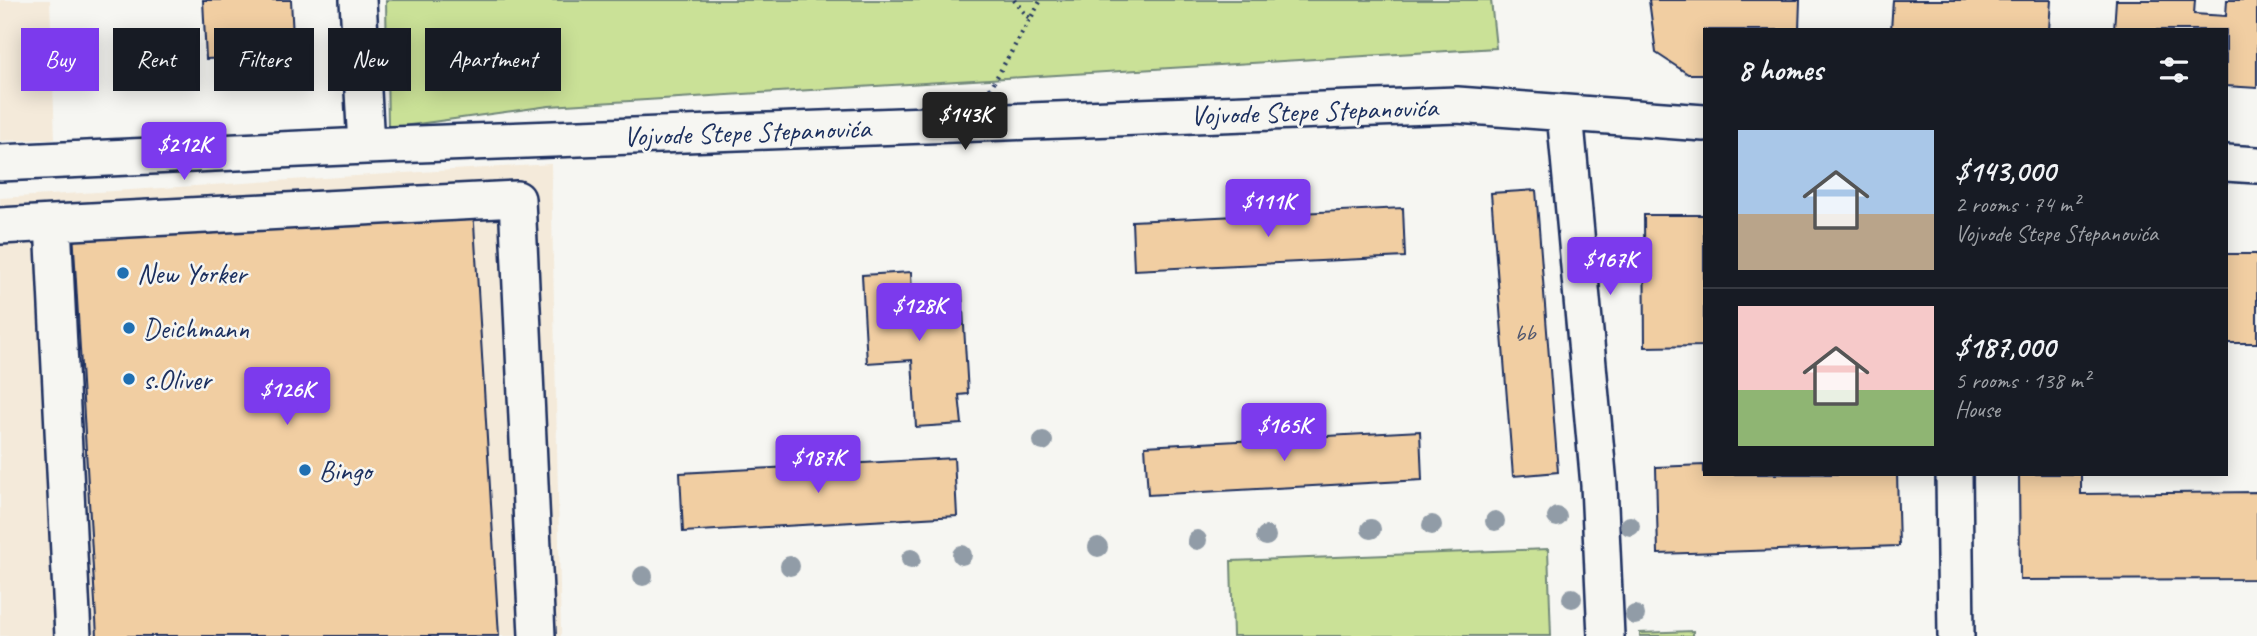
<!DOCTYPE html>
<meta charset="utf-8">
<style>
:root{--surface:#171b24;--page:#242831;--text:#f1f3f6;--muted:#9ea1a6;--line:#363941;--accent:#7c3aed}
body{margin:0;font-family:Caveat,sans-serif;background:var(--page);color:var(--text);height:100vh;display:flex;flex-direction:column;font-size:26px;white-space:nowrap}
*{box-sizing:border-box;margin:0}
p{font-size:23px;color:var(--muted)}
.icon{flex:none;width:38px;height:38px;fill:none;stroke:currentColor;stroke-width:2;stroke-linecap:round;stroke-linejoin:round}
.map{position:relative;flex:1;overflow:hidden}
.sheet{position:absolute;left:1703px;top:28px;width:525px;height:448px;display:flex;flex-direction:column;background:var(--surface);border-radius:0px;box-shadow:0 4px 18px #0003}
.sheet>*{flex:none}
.banner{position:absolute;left:21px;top:28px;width:665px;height:63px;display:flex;gap:14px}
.price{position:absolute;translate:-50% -60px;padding:0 16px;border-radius:7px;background:var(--accent);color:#fff;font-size:23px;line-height:46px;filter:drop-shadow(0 2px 4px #0008)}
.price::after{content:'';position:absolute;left:50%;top:42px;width:21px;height:16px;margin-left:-10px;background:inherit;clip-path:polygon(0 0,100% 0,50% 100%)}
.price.on{background:#222;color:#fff}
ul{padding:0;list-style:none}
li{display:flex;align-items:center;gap:21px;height:175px;padding:0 35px}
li+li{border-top:2px solid var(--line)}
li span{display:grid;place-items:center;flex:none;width:196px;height:140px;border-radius:0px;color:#555}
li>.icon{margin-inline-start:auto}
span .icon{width:84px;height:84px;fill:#fffc;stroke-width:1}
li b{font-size:30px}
h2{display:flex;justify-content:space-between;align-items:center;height:84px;padding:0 35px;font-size:30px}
.pill{padding:0 24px;border-radius:0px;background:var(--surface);box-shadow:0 4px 18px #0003;font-size:24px;line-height:63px}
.pill.on{background:var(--accent);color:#fff}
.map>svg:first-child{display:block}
</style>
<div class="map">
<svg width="2257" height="636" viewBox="0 0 2257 636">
<rect width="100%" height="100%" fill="#f6f6f2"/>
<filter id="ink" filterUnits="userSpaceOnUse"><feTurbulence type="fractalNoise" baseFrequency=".0143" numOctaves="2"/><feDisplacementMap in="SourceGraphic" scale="14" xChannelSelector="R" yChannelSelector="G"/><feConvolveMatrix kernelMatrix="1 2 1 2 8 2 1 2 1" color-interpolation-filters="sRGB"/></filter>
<g filter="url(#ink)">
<!-- built -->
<path fill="#f4eada" d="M0 0H50L55 139 0 141Z
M551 164 561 636H0V198Z"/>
<!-- green -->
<path fill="#cae197" stroke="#72887a" stroke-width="2" d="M386 0H1491L1496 48 549 106 388 128Z
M1548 549 1551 636H1233L1231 561Z
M1693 631V636H1640V633Z"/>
<!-- building -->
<path fill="#f1cea2" stroke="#1b2f5e" stroke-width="2" d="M203 0H291L294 55 206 59Z
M1649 0H1800L1799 30H1704V74H1688L1656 53Z
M1893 0H2051L2049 30H1891Z
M2116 0H2195L2194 14 2226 16 2227 0H2257V88L2226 86V30H2114Z
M1536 190 1558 472 1513 476 1491 193Z
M473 207 499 636H97L73 231Z
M1403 208 1405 257 1134 270 1132 221Z
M1644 215H1704V346L1645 347Z
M2226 254H2257V343H2226Z
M911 272 912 296 962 292 968 394 959 395 962 424 916 427 912 360 867 363 862 275Z
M1420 431 1422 480 1148 495 1145 446Z
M954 458 957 516 683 532 680 473Z
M1704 465V474H1897L1899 546 1658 554 1656 467Z
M2019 474H2081V494L2257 492V579L2020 580Z"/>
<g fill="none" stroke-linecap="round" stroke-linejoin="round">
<!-- minor casing -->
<g stroke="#1b2f5e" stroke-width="40">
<path id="minor" d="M358 0 366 146
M1565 113 1599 485 1606 636
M0 163 366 146 1457 105 1704 123
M2226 163 2257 165
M53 223 517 199 537 636
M0 226 53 223 73 636
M1954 474 1956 636"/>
</g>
<!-- path -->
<path stroke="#1b2f5e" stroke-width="4.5" stroke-dasharray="2 5" stroke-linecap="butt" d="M1014 0 1030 19
M990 89 1041 0"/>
<!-- minor -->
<use href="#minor" stroke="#f6f6f2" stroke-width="35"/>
</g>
<!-- trees -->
<g fill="#919ca7">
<circle cx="1043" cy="441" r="10"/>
<circle cx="1557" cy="517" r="10"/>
<circle cx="1495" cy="521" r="10"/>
<circle cx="1432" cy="525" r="10"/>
<circle cx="1630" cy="526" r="10"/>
<circle cx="1371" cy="529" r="10"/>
<circle cx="1266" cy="536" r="10"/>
<circle cx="1197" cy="540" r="10"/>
<circle cx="1098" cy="547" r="10"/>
<circle cx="962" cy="555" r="10"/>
<circle cx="911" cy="559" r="10"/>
<circle cx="790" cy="566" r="10"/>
<circle cx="643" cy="576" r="10"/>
<circle cx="1572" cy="598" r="10"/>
<circle cx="1635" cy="615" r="10"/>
</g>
</g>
<!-- markers -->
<g fill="#1f6fb2" stroke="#f6f6f2" stroke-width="2.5">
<circle cx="123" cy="273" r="7"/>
<circle cx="129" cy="328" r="7"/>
<circle cx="129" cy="379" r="7"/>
<circle cx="305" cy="470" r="7"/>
</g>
<g text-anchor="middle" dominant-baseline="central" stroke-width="5" stroke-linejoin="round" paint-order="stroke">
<!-- number labels -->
<g font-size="24" fill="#50576f">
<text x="1525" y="333">bb</text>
</g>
<!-- street labels -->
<g font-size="28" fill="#1b2f5e" stroke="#f6f6f2">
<text transform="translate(1314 111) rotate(-2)">Vojvode Stepe Stepanovića</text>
<text transform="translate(747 132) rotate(-2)">Vojvode Stepe Stepanovića</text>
</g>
<!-- poi labels -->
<g font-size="28" fill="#1b2f5e" stroke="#f6f6f2" text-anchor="start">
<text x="137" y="273">New Yorker</text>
<text x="143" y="328">Deichmann</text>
<text x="143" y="379">s.Oliver</text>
<text x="319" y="470">Bingo</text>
</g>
</g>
</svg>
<b class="price on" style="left:965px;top:152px">$143K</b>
<b class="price" style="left:184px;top:182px">$212K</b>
<b class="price" style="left:1268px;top:239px">$111K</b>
<b class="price" style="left:1610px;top:297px">$167K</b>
<b class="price" style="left:919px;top:343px">$128K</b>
<b class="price" style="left:287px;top:427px">$126K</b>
<b class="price" style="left:1284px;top:463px">$165K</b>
<b class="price" style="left:818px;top:495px">$187K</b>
<div class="banner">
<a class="pill on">Buy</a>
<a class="pill">Rent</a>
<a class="pill">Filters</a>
<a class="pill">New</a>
<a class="pill">Apartment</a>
</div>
<section class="sheet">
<h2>8 homes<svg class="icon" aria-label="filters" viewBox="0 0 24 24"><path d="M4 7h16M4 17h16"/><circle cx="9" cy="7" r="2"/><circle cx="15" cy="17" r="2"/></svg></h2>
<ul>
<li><span style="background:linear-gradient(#a9c7e8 60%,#b9a48a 0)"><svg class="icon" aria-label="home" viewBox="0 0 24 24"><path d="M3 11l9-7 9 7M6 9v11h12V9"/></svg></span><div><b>$143,000</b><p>2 rooms · 74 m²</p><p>Vojvode Stepe Stepanovića</p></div></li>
<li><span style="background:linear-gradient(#f6c9c9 60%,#8fb573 0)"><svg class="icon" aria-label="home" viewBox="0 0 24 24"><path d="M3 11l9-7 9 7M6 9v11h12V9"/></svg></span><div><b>$187,000</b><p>5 rooms · 138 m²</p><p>House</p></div></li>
</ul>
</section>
</div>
